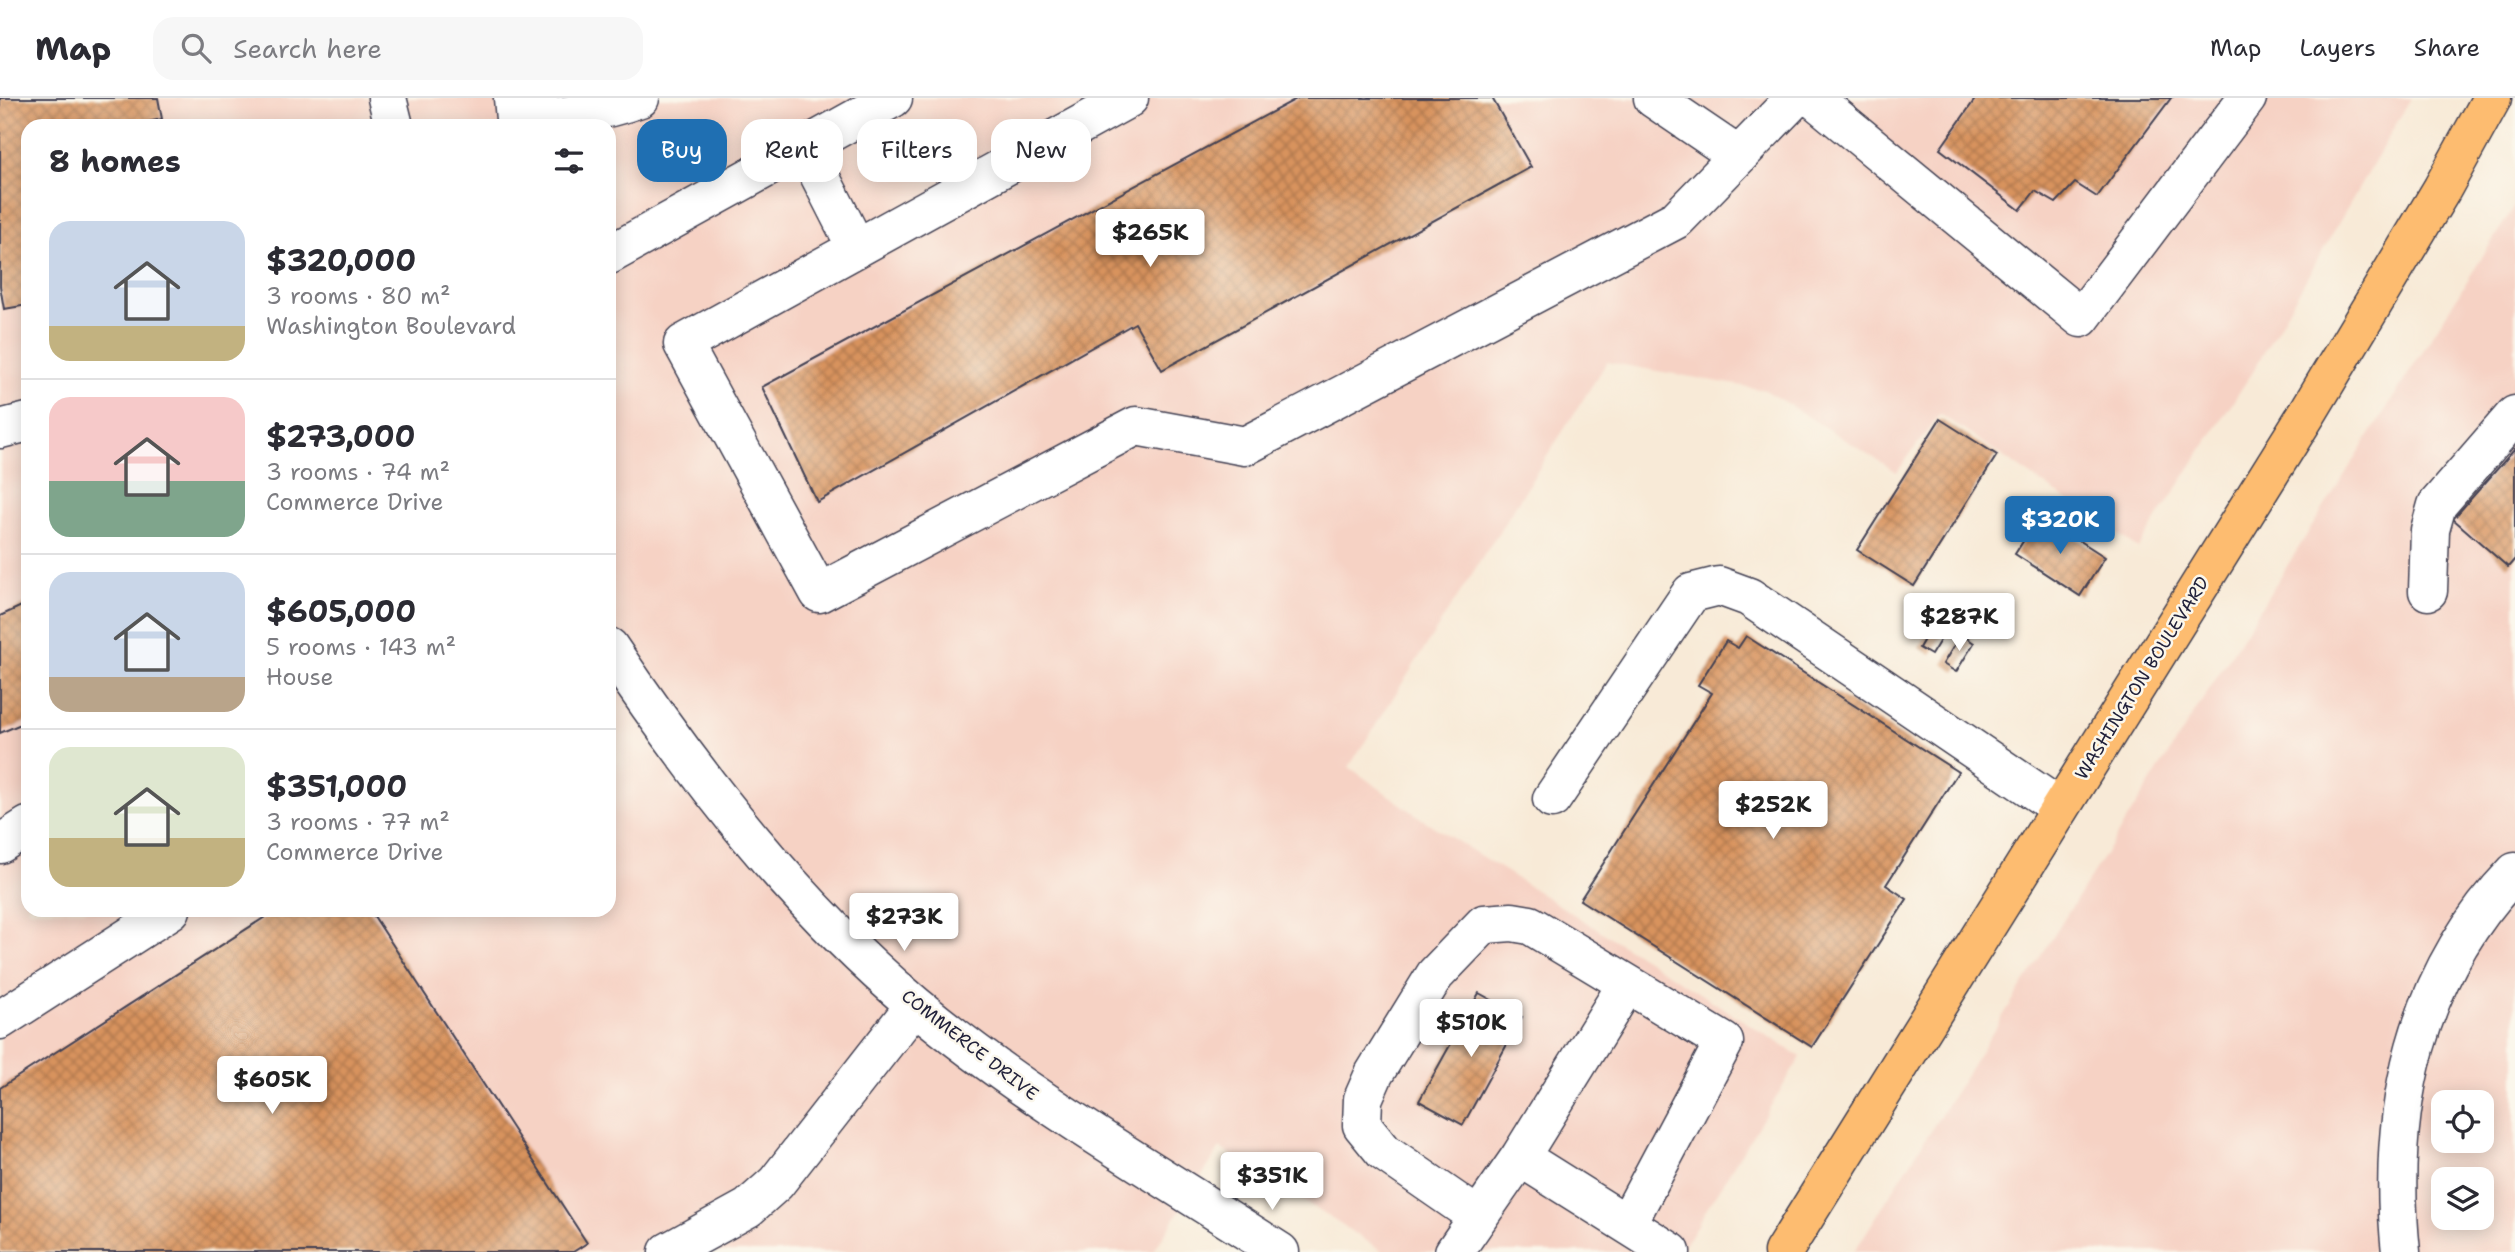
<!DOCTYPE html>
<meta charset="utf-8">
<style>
:root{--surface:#fff;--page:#f7f7f7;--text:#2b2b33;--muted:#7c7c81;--line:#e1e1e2;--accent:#1f6fb2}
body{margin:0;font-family:"Shantell Sans",sans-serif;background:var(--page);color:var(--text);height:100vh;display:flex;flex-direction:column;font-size:26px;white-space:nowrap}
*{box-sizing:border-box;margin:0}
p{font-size:23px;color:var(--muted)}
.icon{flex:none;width:38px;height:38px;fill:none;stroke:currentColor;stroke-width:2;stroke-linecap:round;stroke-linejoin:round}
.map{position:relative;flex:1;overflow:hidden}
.sheet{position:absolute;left:21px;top:21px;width:595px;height:798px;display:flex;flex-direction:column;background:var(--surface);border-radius:21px;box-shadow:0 4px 18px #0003}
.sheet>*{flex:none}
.top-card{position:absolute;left:637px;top:21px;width:665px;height:63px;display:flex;gap:14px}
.tools{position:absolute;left:2431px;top:992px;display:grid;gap:14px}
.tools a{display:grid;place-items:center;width:63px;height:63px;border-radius:14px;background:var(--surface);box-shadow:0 4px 18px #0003;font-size:35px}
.price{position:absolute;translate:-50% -60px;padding:0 16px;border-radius:7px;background:#fff;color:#222;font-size:23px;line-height:46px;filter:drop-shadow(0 2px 4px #0008)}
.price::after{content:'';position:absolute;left:50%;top:42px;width:21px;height:16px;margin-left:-10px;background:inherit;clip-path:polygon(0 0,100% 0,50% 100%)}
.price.current{background:var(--accent);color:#fff}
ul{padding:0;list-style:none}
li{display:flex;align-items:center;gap:21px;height:175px;padding:0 28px}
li+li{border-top:2px solid var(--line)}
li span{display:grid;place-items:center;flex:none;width:196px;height:140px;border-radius:21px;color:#555}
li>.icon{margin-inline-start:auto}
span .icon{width:84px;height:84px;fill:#fffc;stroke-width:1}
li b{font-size:30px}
h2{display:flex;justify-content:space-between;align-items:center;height:84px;padding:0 28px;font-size:30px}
.tag{padding:0 24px;border-radius:21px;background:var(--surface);box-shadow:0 4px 18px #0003;font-size:24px;line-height:63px}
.tag.current{background:var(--accent);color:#fff}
header{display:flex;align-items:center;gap:42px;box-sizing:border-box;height:98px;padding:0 35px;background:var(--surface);border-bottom:2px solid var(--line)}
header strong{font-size:33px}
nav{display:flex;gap:38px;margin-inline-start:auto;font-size:24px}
.search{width:490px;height:63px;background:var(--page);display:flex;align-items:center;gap:18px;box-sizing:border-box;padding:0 24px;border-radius:21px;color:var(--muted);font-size:26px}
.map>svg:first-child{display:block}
</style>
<header>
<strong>Map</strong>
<div class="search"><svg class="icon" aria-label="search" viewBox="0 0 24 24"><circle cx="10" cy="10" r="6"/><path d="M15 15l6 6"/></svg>Search here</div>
<nav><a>Map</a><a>Layers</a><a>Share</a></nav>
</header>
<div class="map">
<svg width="2515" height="1154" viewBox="0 0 2515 1154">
<defs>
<pattern id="building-cross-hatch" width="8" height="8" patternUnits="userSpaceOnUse" patternTransform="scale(1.75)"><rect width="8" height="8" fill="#d8935d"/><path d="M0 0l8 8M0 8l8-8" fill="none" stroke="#af784e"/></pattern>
</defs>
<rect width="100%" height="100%" fill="#fbf7ec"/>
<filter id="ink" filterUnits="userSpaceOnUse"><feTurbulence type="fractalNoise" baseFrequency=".0143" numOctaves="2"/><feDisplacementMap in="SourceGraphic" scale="14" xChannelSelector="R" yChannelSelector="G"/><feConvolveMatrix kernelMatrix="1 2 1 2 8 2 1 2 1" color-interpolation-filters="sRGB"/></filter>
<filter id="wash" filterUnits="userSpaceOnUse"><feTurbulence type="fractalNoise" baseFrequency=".00686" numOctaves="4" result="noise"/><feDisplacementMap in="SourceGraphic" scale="28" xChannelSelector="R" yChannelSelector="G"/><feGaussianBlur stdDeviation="1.57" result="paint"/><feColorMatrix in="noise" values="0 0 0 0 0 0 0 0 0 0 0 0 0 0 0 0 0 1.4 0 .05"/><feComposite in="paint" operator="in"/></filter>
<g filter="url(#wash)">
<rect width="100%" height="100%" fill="#f8ead7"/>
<!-- built -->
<path fill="#f6d2c4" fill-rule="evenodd" d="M0 0H2411L2253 273 2138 450 1940 316 1897 374 1765 292 1607 264 1349 669 1425 723 1801 959 1680 1154H1384L1220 1050 1153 1154H0ZM28 28H609V812H28Z
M2515 107V1154H1854ZM2443 1004H2482V1043H2443ZM2443 1082H2482V1120H2443Z"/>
<g id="blocks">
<!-- building -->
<path fill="url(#building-cross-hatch)" d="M0 0H158L162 21 137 26V28H28V207L4 211 0 188Z
M1298 0H1492L1531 69 1162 272 1135 225 817 404 762 289Z
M1976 0H2171L2097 99 2075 85 2056 105 2035 93 2020 112 1940 51Z
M1940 321 1997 357 1914 488 1857 452Z
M2515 351V461L2508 469 2453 421Z
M2040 417 2105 459 2080 498 2015 456Z
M28 505V623L0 635V518Z
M1934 524 1947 531 1931 557 1919 550Z
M1961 536 1974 545 1956 574 1943 566Z
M1746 538 1958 674 1886 787 1907 801 1812 949 1580 802 1712 595 1698 587 1726 543 1738 550Z
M276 812H370L587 1145 573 1154H0V990Z
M1479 895 1522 919 1463 1027 1419 1003Z"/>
</g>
</g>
<g filter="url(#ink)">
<use href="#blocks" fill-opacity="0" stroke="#424052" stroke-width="2"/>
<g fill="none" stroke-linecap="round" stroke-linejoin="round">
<!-- minor casing -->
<g stroke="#424052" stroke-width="41">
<path id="minor" d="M387 0 394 28
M513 0 515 21C559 20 598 15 640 0
M1129 0 683 246 819 495 1136 328 1245 348 1677 121 1795 0
M1653 0 1737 57
M1813 0 2081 220 2247 0
M805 49 856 149
M609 157 893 0
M0 331 28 324
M2428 493 2430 432 2437 407 2515 317
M609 549C697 680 794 805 915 907 1028 1001 1157 1075 1280 1154
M1552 701 1691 495 1719 488 1749 499 2060 710
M0 746 28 728
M0 922 171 812
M1520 1059 1671 1154
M1478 1119 1384 1054 1362 1027 1363 1001 1374 976 1435 877 1484 826 1512 824 1530 827 1724 944 1627 1126
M668 1154 748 1110 776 1085 915 907
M1454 1154 1520 1059 1627 886
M2401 1154C2386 1013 2415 878 2515 774"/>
</g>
<!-- major casing -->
<g stroke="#424052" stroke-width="41">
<path id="major" d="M1783 1154 2308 314 2442 91 2492 0"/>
</g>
<!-- minor -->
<use href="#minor" stroke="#fff" stroke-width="38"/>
<!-- major -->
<use href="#major" stroke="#fdbc6f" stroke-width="38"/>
</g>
</g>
<g text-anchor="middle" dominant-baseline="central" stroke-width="5" stroke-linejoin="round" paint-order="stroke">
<!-- street labels -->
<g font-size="18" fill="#22223b" stroke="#fbf7ec">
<text transform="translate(2142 580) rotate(-58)">WASHINGTON BOULEVARD</text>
<text transform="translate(970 947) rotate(38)">COMMERCE DRIVE</text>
</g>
</g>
</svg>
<div class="tools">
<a><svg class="icon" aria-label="locate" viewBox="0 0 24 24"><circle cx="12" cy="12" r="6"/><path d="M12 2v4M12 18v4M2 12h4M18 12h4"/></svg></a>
<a><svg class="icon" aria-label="layers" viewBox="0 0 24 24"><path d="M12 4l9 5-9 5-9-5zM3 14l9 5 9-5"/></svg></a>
</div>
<b class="price" style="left:1150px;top:171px">$265K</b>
<b class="price current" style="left:2060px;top:458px">$320K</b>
<b class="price" style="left:1959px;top:555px">$287K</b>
<b class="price" style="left:1773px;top:743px">$252K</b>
<b class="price" style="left:904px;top:855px">$273K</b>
<b class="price" style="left:1471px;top:961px">$510K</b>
<b class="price" style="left:272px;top:1018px">$605K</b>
<b class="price" style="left:1272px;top:1114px">$351K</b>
<div class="top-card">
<a class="tag current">Buy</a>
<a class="tag">Rent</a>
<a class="tag">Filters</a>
<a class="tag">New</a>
</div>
<section class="sheet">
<h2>8 homes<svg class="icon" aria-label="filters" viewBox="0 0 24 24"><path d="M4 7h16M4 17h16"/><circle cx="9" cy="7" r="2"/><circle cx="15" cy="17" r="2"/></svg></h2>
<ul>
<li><span style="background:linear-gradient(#c9d6e8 75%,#c2b280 0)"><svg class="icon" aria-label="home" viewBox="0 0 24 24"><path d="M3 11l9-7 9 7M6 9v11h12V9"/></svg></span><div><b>$320,000</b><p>3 rooms · 80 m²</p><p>Washington Boulevard</p></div></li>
<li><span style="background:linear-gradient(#f6c9c9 60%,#7fa58c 0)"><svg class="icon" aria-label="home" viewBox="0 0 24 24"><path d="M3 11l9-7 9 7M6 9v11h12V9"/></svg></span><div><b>$273,000</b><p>3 rooms · 74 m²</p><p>Commerce Drive</p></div></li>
<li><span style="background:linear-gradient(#c9d6e8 75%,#b9a48a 0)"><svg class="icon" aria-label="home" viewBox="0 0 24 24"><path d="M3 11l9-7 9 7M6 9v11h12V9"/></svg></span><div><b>$605,000</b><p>5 rooms · 143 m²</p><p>House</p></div></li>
<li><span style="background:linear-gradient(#dfe7d0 65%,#c2b280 0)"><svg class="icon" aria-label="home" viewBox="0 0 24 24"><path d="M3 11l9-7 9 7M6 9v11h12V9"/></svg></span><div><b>$351,000</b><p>3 rooms · 77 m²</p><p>Commerce Drive</p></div></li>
</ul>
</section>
</div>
